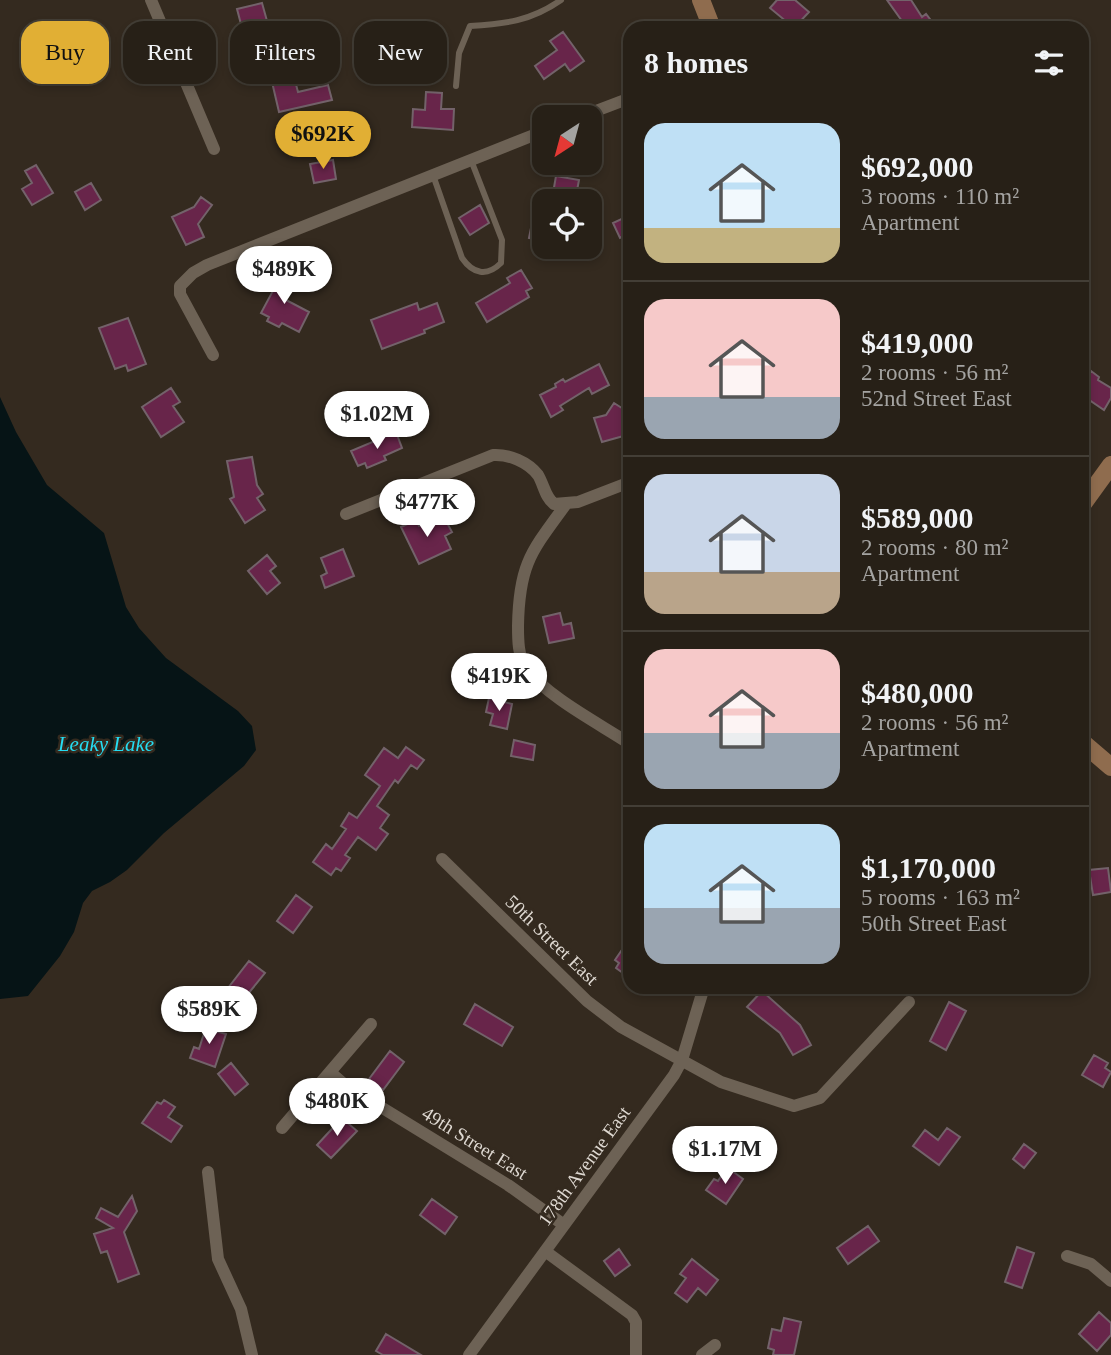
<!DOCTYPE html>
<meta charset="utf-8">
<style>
:root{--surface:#272017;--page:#332d24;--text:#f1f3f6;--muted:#a4a3a1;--line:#433e36;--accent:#e1af34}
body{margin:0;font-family:"Times New Roman",serif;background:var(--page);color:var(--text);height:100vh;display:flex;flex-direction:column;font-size:26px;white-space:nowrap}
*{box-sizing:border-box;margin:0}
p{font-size:23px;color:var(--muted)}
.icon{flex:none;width:38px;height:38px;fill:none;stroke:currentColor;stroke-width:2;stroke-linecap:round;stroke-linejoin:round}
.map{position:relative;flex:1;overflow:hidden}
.sheet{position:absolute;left:623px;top:21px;width:466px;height:973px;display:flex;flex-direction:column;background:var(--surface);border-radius:21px;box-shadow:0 4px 10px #0003,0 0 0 2px var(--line)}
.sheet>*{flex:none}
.top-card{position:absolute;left:21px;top:21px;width:497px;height:63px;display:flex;gap:14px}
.needle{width:46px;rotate:216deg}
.controls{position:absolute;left:532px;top:105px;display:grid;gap:14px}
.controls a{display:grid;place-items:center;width:70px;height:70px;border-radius:14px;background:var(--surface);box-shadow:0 4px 10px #0003,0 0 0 2px var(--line);font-size:35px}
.price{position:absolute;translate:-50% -60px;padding:0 16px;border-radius:24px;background:#fff;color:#222;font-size:23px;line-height:46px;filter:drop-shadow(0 2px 4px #0008)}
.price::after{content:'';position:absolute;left:50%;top:42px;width:21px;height:16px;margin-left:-10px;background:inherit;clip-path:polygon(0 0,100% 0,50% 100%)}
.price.on{background:var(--accent);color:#111}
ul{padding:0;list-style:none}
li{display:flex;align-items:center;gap:21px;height:175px;padding:0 21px}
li+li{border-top:2px solid var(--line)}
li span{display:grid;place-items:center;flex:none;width:196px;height:140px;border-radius:21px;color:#555}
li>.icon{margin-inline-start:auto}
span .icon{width:84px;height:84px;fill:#fffc;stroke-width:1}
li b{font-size:30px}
h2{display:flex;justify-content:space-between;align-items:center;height:84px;padding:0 21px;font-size:30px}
.chip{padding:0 24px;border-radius:21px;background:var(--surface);box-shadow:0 4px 10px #0003,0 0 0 2px var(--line);font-size:24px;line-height:63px}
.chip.on{background:var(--accent);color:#111}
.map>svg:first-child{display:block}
</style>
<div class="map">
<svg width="1111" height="1355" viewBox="0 0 1111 1355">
<rect width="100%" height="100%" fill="#342a1f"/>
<!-- water -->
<path fill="#061416" d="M0 397 16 432 47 485 104 533 126 607 139 628 166 658 238 711 252 726 256 750 244 766 164 833 127 870 110 882 92 891 83 903 74 932 60 956 28 996 0 999Z"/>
<!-- building -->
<path fill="#68254a" stroke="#73626a" stroke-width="2" d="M777 0H795L809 12 794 28 770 8Z
M887 0H911L922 17 926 14 933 23 929 26 930 28H907Z
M262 3 269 28 248 34 247 27 242 28 237 9Z
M563 32 584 61 570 71 565 64 544 79 535 66 557 50 550 41Z
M415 35 418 44 385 53 382 44Z
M294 77 298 92 328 85 332 100 279 112 272 82Z
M426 92 442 93 441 109H454L453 130 412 127 413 109 425 110Z
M354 121 359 136 342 140 338 125Z
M333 160 336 179 314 183 310 164Z
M36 165 53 193 32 205 22 189 32 183 25 171Z
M556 176 579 180 575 201 552 199Z
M91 183 101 200 85 210 75 192Z
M201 197 212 205 198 224 204 237 186 245 172 217 194 207Z
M480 205 489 223 470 235 459 218Z
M534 213 544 215V241L529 238Z
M630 215V233L620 238 613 223Z
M521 270 532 288 526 291 529 297 487 322 476 303 510 283 507 278Z
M283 272 297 279 286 300 309 312 299 332 282 323 279 327 267 321 269 317 261 313Z
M417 303 419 310 437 303 444 322 424 330 425 333 382 349 371 320Z
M128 318 146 364 128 371 126 365 115 369 99 328Z
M599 364 609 385 592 394 589 388 560 406 563 410 551 417 540 395 556 387 555 384 563 379 565 382Z
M1091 371 1099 377 1098 380 1111 388V398L1104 410 1082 395V385Z
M171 388 180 402 173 406 184 422 161 437 142 407Z
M614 403 628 412 622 420 627 435 602 442 594 418 606 415Z
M396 432 402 448 384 456 386 460 367 468 365 463 358 466 351 451Z
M252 457 257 485 263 494 257 498 265 510 245 523 230 499 234 497 227 461Z
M437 518 440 524 446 521 452 532 445 536 451 549 419 564 401 527 416 520 419 526Z
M343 549 354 576 325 588 321 576 327 573 321 558Z
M267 555 276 566 270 571 280 583 267 594 248 571Z
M560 613 563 625 571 623 574 638 549 643 543 617Z
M489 698 512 704 507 729 490 725 493 714 486 712Z
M514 740 535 745 533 760 511 756Z
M406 747 424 760 417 769 411 765 398 783 395 780 377 806 389 815 380 828 388 834 376 850 358 837 345 855 350 858 341 871 336 868 331 875 313 862 326 844 332 849 346 829 341 826 349 813 357 818 380 786 365 775 384 748 398 758Z
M1108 868 1111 892 1093 895 1089 870Z
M296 895 312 907 293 933 277 921Z
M630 938V978L616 968 619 963 615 960Z
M249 961 265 973 243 1000 228 988Z
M762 991 800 1025 811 1045 793 1055 780 1033 747 1007Z
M949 1002 966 1011 946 1050 930 1041Z
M475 1004 513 1027 502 1046 464 1024Z
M208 1021 217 1024 215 1031 226 1034 215 1067 190 1058 194 1047 199 1049Z
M390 1051 404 1062 383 1090 369 1079Z
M1094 1055 1108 1063 1105 1068 1111 1072 1103 1087 1082 1075Z
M231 1063 248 1084 235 1095 218 1074Z
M164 1100 175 1107 168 1117 182 1126 171 1142 142 1123 157 1102 161 1104Z
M342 1118 357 1131 331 1158 317 1145Z
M947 1128 960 1137 939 1165 913 1146 925 1130 938 1140Z
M1024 1144 1036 1153 1024 1168 1013 1159Z
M727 1167 743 1179 726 1204 706 1190 714 1179 718 1181Z
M132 1196 137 1211 124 1232 139 1274 118 1282 107 1251 101 1253 94 1234 113 1228 96 1218 101 1208 118 1217Z
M432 1199 457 1217 445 1234 420 1215Z
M868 1226 879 1241 848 1264 837 1248Z
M1017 1247 1034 1253 1022 1288 1005 1282Z
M619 1249 630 1265 615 1276 604 1261Z
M692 1259 718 1280 706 1295 698 1288 687 1302 675 1293 686 1278 680 1274Z
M1099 1312 1111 1323V1335L1097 1351 1079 1334Z
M784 1318 801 1322 794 1355H773L774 1350 768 1348 772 1329 781 1331Z
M386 1334 421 1355H383L376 1351Z"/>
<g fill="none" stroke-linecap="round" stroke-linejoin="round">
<!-- lane -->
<path stroke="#6d6255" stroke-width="6" d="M456 86 459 53 470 26C505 24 531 21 561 0
M433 175 462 258C473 274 487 277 501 263L502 240 471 160"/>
<!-- street -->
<path stroke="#6d6255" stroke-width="12" d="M151 0 214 149
M580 117 630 98
M213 355 180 294V286L193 273 207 265 544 131
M566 504C531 552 519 564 518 626 518 640 518 656 526 668 547 697 600 724 630 744
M346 514 493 455C509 454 528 462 538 475 544 485 545 497 554 504L578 502 630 482
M442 859 587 1001 621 1027 721 1082 794 1106 820 1098 909 1002
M330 1072 345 1085 508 1185 564 1225
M282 1128 371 1024
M208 1172 218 1259 241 1309 252 1355
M545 1251 632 1315 636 1322V1355
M1067 1256 1091 1264 1111 1281
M469 1355 674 1075 682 1060 704 987
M702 1355 715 1345"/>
<!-- secondary -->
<path stroke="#8f6c4e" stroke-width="18" d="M701 0 712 28
M1082 505 1111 465
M1082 742 1111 767"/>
</g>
<g text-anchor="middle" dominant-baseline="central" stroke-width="5" stroke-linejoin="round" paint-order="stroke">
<!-- street labels -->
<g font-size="19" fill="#ded8d1" stroke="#342a1f">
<text transform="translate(552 940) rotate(44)">50th Street East</text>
<text transform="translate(475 1143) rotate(32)">49th Street East</text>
<text transform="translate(584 1166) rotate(-54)">178th Avenue East</text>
</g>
<!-- water labels -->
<g font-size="21" font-style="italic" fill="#25dcf2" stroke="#342a1f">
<text x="106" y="744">Leaky Lake</text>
</g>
</g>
</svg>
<div class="controls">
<a><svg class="needle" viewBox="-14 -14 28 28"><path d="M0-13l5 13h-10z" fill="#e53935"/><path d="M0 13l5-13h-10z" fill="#a4a3a1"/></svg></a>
<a><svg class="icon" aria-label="locate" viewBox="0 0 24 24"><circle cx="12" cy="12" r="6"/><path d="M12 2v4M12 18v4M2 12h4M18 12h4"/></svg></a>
</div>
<b class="price on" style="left:323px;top:171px">$692K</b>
<b class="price" style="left:284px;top:306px">$489K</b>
<b class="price" style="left:377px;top:451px">$1.02M</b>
<b class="price" style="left:427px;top:539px">$477K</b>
<b class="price" style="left:499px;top:713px">$419K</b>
<b class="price" style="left:209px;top:1046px">$589K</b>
<b class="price" style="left:337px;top:1138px">$480K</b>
<b class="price" style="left:725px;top:1186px">$1.17M</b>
<div class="top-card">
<a class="chip on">Buy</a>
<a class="chip">Rent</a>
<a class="chip">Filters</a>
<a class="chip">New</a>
</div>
<section class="sheet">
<h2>8 homes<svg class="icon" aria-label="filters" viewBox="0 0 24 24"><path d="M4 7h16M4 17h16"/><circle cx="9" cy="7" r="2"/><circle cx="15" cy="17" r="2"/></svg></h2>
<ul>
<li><span style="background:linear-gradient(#bfe0f5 75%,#c2b280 0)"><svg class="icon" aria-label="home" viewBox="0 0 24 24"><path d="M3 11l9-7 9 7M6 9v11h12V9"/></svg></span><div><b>$692,000</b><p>3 rooms · 110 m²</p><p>Apartment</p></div></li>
<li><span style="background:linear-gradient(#f6c9c9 70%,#9aa5b1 0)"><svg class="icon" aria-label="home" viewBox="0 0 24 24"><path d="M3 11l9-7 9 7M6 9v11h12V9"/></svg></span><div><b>$419,000</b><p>2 rooms · 56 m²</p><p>52nd Street East</p></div></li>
<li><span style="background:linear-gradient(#c9d6e8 70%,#b9a48a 0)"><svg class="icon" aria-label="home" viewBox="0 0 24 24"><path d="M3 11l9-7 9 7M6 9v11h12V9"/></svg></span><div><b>$589,000</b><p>2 rooms · 80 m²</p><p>Apartment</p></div></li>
<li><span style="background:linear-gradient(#f6c9c9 60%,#9aa5b1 0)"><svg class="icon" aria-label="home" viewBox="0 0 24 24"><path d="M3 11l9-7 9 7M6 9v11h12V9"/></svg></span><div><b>$480,000</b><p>2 rooms · 56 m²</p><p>Apartment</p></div></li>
<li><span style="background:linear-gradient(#bfe0f5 60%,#9aa5b1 0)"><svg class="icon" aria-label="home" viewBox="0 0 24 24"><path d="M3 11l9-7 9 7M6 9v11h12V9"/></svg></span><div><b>$1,170,000</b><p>5 rooms · 163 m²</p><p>50th Street East</p></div></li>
</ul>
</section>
</div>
